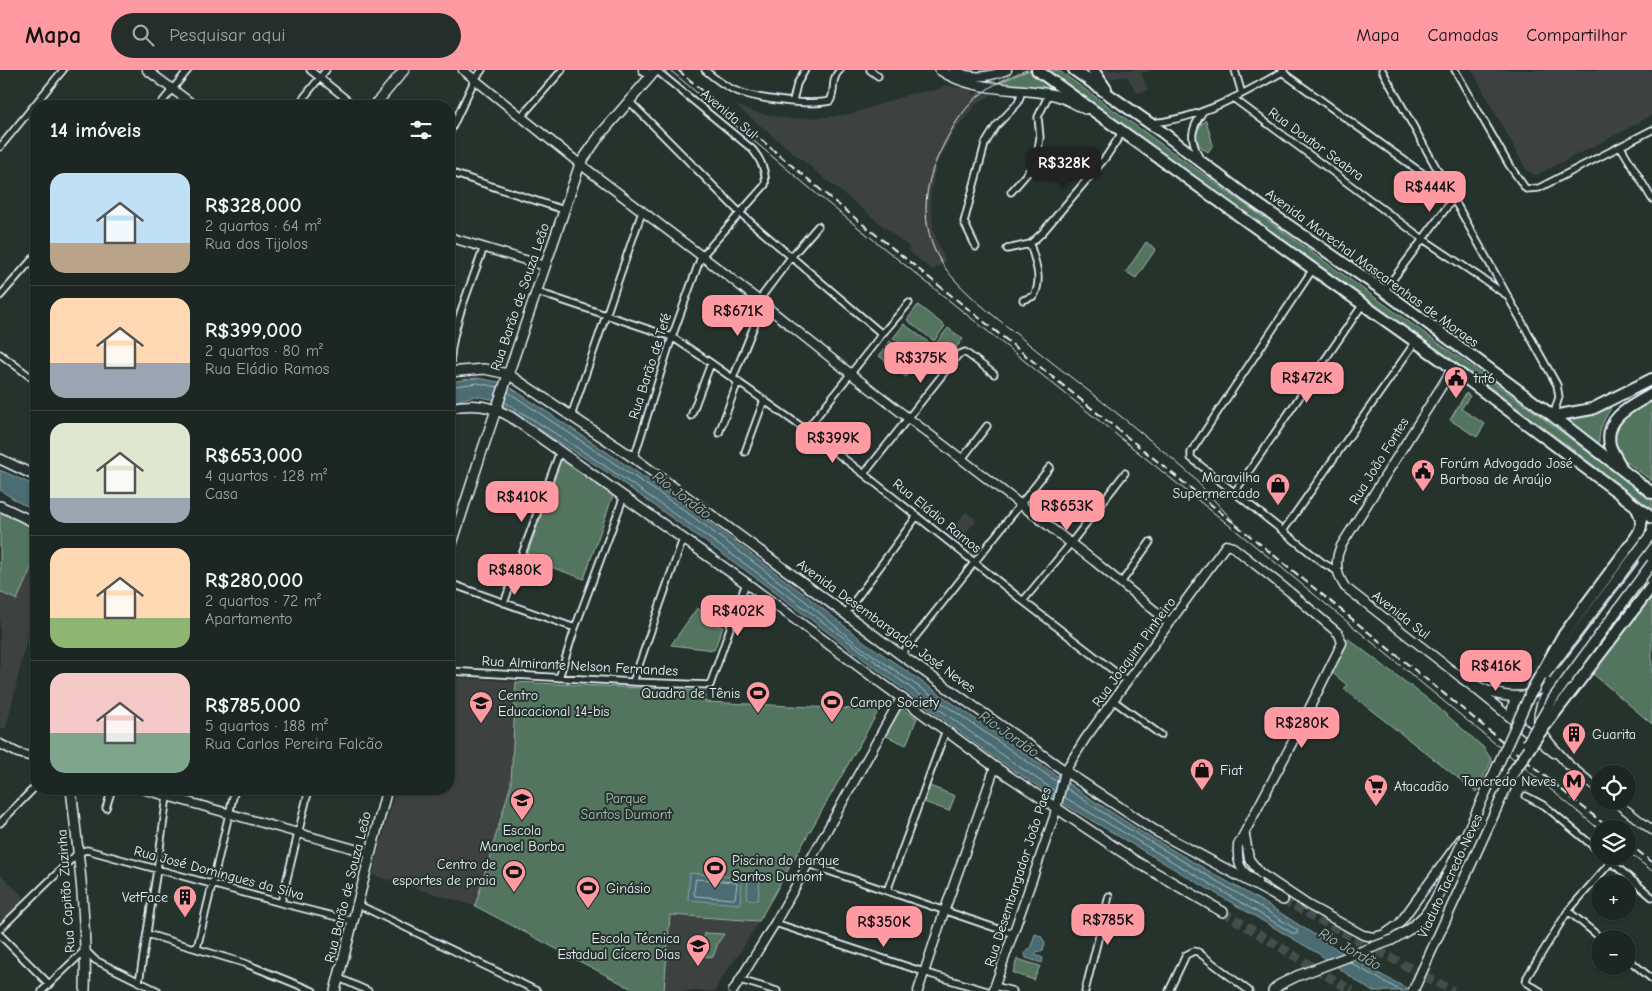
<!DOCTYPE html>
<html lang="pt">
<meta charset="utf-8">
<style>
:root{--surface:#1c2622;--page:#252e2a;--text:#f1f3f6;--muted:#a0a5a5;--line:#3a4340;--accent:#ff9aa2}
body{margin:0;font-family:"Comic Neue",sans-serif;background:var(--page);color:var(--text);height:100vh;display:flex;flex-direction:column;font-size:19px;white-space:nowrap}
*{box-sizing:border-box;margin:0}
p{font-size:16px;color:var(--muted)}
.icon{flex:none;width:28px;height:28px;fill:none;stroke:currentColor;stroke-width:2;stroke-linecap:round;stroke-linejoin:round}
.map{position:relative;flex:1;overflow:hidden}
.drawer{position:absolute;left:30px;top:30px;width:425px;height:695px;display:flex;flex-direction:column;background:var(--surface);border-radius:20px;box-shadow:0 1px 4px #0004,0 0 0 1px var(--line)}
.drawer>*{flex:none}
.controls{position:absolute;left:1591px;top:695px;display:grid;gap:10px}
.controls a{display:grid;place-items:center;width:45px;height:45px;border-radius:50%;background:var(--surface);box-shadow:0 1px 4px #0004,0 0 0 1px var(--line);font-size:25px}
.price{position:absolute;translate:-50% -42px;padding:0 11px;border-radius:10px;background:var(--accent);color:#111;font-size:16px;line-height:32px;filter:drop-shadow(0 1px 2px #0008)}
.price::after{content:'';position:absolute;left:50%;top:30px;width:15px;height:11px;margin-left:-8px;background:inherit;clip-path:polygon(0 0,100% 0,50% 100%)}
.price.active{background:#222;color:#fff}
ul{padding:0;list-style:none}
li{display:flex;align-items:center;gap:15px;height:125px;padding:0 20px}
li+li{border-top:1px solid var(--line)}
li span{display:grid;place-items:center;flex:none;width:140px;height:100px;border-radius:15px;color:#555}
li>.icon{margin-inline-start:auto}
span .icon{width:60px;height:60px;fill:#fffc;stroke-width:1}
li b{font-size:21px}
h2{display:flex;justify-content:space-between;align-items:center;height:60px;padding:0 20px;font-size:21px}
header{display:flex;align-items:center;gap:30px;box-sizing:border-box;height:70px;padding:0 25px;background:var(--accent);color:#111}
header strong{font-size:24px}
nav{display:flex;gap:28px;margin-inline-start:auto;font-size:18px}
.search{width:350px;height:45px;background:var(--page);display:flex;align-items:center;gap:12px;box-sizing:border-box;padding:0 18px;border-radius:28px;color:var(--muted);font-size:19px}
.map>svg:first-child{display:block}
</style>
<header>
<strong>Mapa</strong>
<div class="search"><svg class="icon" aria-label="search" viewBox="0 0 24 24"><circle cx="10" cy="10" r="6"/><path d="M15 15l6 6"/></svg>Pesquisar aqui</div>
<nav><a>Mapa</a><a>Camadas</a><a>Compartilhar</a></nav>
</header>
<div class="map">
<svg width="1652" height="921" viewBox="0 0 1652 921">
<rect width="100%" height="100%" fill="#26332d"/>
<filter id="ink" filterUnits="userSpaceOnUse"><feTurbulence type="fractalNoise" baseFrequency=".02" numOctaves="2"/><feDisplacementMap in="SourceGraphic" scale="10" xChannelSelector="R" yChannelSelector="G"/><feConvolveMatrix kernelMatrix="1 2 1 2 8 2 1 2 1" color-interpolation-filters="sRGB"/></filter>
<g filter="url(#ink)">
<!-- built -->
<path fill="#3c423f" d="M1100 0H1154L1141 3 1148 20 1137 23 1127 6 1110 9Z
M1472 0H1652V45L1622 62 1536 105 1527 101Z
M946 15 971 20 974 25 977 22 992 24 975 35 952 64 936 96 930 126 934 164 946 192 932 200 909 181V177L735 35 754 42 791 49 828 47 851 44 910 24 936 20Z
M0 435 36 460V530L6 658 0 659Z
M966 442 976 450 958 473 948 465Z
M449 607 516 612 511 714 551 724 493 777 475 836 372 805 396 719H449Z
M0 804 26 829 0 854Z
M670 845 717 849 759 851 741 881 719 912 715 921H664Z"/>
<!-- green -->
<path fill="#52745e" stroke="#9db2ab" d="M1030 0 1049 13 1058 22 996 14Z
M1045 0H1058L1536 343 1652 430V439L1476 307Z
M1206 50 1213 75 1208 82C1192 74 1194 60 1206 50Z
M1146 172 1156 179 1136 208 1126 202Z
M918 235 945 256 934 271 907 250Z
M904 254 931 274 920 289 893 268Z
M948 258 963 269 942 296 927 285Z
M890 271 917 292 906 307 879 286Z
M1466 323 1470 326 1461 339 1485 354 1477 367 1450 350Z
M1652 329V411C1642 403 1630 396 1622 387 1610 373 1615 352 1628 342 1635 337 1644 333 1652 329Z
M1606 337 1611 338C1602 353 1598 361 1599 379L1558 348Z
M561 389H563L613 425 584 509 526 488Z
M0 435 36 460V487L17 530 0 522Z
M1652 527V654L1592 603Z
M697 538 702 541V550L723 557 714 580 671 575Z
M1347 568 1433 633 1483 677 1492 690 1476 722 1344 619 1347 615 1330 601Z
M516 612 705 621V632L879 640 759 851 670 845 664 921H636L475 836 511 714Z
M899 637 917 648 906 675 884 665Z
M930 716 955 726 949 741 924 732Z
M704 863 724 864 718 873 713 887 702 886Z
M1017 889 1040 896 1034 910 1013 903Z"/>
<!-- water -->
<path fill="#4b6c72" stroke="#8aa1a8" d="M477 308 504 313 687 436 808 527 862 570 1079 721 1143 763 1268 835 1357 892 1412 921H1371L1319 884 1067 736 988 683 749 503 610 404 491 329 475 326 449 333V312Z
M0 400 36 416V439L20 433 0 420Z
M690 803 742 808 740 834 688 830Z
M748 806 760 807 758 830 747 829Z
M1035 864 1041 866 1045 873 1043 880 1037 882 1035 885 1043 888 1042 893 1026 888 1025 884 1031 876Z"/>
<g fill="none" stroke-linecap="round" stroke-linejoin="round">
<!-- shore -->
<path stroke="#a9bcc2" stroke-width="1" d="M449 317 477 313 498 317
M508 322 684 440 805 531 858 575 1057 712
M505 332C590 384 671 440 752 499 853 573 950 651 1055 721
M1064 727 1294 864 1298 863 1297 860C1221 811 1141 770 1066 718
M696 809 735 812 737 814 735 828 733 829 695 826 694 823Z
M1349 892 1401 921"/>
<!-- secondary-tunnel -->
<path stroke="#43504b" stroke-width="9" stroke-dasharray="9 4.5" stroke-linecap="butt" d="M1283 830 1453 921
M1223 842 1352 921"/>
<!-- minor casing -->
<g stroke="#e8f1f8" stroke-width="9">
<path id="minor" d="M310 0 355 36
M705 0C714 8 723 15 734 20 755 29 808 36 830 31 836 21 830 9 840 0
M870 0 878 6
M1235 0 1242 24
M1382 0 1557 315 1559 327 1553 346
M1455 0 1509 95 1526 119 1539 118 1652 60
M1282 2 1412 96 1446 119
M1233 28 1423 169 1505 224
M628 30 741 144 882 264
M793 31 797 14 805 0
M159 36 188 0
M297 36 326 0
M521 47 562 0
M1149 53C1199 50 1241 25 1284 1
M449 64 475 9 482 0
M0 77 63 0
M1621 77 1652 129
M1199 87C1190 68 1190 61 1202 43
M449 102 564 140
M1011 122 1036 93 1040 67 1038 47 1049 24
M976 177 964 152 985 74 996 56 1018 33 1022 21
M1007 179 1030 174 1042 163 1106 87 1123 61
M30 192 36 198
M1313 199 1191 382V388L1323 493 1337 501
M1384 221 1453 129
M537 222 672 267 708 291 809 362 864 404 1023 531 1127 611
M0 226 36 185
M759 230 792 186 818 156
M1023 230 1034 226C1043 209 1035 191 1030 174
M0 284 36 311
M450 302C450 258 470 218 484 177
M733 308 763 234
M571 346 642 142
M691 346 711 293
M806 360 882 264 909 233
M719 363 738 311
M745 382 764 330
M634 388 672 267 701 187 765 115C767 102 760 88 752 79L656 0
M962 389 987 356
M864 404 958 285 965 282 994 304
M1234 423 1363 234
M1283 461 1416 271
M449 513 575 558
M1121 513 1150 472
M1023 531 1071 473 1125 403
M504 533 560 381
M845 544 917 446
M901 585 1050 397
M449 601 633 612 710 615 746 513
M559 608 575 558 624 426
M633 612 683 469
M1114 631 1161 665
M1526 726 1545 736 1600 782
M106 738 112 719
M0 753 36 716
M1604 786 1652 827
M808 794 1013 864
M887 821 946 660
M281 833 309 719
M357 834 537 921
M1568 841 1602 869
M775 853 930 904 987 921
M0 859 79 782 87 780 281 833 353 851
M147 864 244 893 313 921
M0 865 49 914
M197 878 235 719
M1628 889 1652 909
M339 908 368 921
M740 910 777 921
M139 912 157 800 168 719
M995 916 1013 921
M42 921 85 880 95 890 158 921
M1085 921 1109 826
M1169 921 1186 885 1194 881 1198 882 1249 921
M1540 921 1526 912 1527 907 1568 841 1610 793"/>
</g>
<!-- tertiary casing -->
<g stroke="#e8f1f8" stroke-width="11">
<path id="tertiary" d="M147 0 195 36
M463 0 580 94 728 206 851 304 1094 491 1170 553
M643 0 650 6
M954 0C971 10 990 7 1007 0
M449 167 545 196
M1453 298 1341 476C1334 491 1336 504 1345 517L1463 609 1554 683
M0 674 18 683 36 688
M1565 692 1600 720
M142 719 369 783
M1614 731 1652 760
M1245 765 1249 789 1260 803 1308 835 1363 865 1374 867 1385 864 1399 854 1461 769
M733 921 775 853 901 628
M918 921 943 845 995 697
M993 921 1054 747 1065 701 1085 669 1226 475 1233 477 1290 522 1339 564 1342 573 1289 679 1238 775C1237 795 1240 801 1257 812"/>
</g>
<!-- secondary casing -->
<g stroke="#e8f1f8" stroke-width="12">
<path id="secondary" d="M940 0C973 22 1013 17 1050 24 1062 26 1074 33 1085 39
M374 36 404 0
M449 302 484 299 508 304 634 388 901 585 1065 701 1154 760 1283 830
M449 338C473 333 490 335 511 347L746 513 995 697 1137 792 1223 842
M0 389 36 406
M0 436 36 453
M449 483 480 387 580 94 600 65 656 0
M71 719C79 786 87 853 85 921
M335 921 387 719"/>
</g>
<!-- primary casing -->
<g stroke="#e8f1f8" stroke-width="12">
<path id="primary" d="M1642 487 1652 473
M1463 609C1483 620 1499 628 1522 626
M1515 651 1512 641 1514 632 1541 618 1555 603
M1568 694C1545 668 1528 658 1547 622L1652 483
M1273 921 1279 915 1297 906"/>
</g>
<!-- trunk casing -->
<g stroke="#e8f1f8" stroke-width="14">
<path id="trunk" d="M1037 0 1313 199 1444 292 1652 448
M1074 0 1162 62 1246 126 1384 221 1553 346 1652 423
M1093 0 1106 19
M1553 346 1592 339 1652 309
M1621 397C1618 390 1612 382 1610 375 1604 347 1632 336 1652 324
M1625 482C1637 465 1648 458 1636 437"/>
</g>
<!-- minor -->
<use href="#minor" stroke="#26332d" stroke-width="5.5"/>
<!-- tertiary -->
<use href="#tertiary" stroke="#26332d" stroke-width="8"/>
<!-- secondary -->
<use href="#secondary" stroke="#26332d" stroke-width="9"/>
<!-- primary -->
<use href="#primary" stroke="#26332d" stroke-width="9"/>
<!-- trunk -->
<use href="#trunk" stroke="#26332d" stroke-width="10"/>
<!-- tram -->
<path stroke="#e8f1f8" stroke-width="1" d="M670 0 819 126 1265 484 1600 760
M1027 0C982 16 964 34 943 76 928 104 921 136 930 167 934 183 944 198 955 210 974 231 998 249 1020 267 1067 305 1116 341 1162 380L1190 404 1236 454
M1628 782 1652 801"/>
<!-- rail -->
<path stroke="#e8f1f8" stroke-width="2" stroke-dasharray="8 4" stroke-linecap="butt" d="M678 0 834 131 1265 478 1610 759
M1628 773 1652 792"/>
<!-- primary-bridge casing -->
<g stroke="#e8f1f8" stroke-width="12" stroke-linecap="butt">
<path id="primary-bridge" d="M1545 605 1652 463
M1527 673 1554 627 1652 493
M1297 906 1392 870 1410 859 1425 845 1436 829 1473 750 1530 624 1534 619
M1413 921 1515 698"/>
</g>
<!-- trunk-bridge casing -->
<g stroke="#e8f1f8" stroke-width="14" stroke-linecap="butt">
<path id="trunk-bridge" d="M1530 624 1562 567 1625 482
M1513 703 1538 665 1652 516"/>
</g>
<!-- primary-bridge -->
<use href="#primary-bridge" stroke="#26332d" stroke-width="9"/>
<!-- trunk-bridge -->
<use href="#trunk-bridge" stroke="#26332d" stroke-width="10"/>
</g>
</g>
<!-- icons -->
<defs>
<g id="civic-pin" transform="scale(1.25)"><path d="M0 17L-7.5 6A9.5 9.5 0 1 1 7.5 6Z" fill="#ff9aa2" stroke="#26332d"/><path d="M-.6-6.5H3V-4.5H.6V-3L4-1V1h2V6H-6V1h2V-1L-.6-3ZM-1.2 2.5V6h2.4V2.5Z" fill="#111"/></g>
<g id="shop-pin" transform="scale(1.25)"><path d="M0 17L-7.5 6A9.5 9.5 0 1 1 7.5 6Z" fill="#ff9aa2" stroke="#26332d"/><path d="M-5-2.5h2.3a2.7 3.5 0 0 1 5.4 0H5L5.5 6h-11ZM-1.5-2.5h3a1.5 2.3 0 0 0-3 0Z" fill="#111"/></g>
<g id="stadium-pin" transform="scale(1.25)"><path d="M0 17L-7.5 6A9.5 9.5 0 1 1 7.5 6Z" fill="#ff9aa2" stroke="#26332d"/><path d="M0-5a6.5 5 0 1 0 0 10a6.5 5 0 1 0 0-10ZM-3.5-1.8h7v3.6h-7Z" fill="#111"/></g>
<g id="school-pin" transform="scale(1.25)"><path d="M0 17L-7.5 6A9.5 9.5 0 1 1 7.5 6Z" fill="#ff9aa2" stroke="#26332d"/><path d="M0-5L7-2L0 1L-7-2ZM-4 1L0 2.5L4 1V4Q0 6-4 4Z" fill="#111"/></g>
<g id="building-pin" transform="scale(1.25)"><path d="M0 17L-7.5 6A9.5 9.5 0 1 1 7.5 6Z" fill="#ff9aa2" stroke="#26332d"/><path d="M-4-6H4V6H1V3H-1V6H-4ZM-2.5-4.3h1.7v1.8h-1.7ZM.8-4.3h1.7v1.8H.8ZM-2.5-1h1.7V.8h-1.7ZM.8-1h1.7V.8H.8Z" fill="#111"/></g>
<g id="metro-pin" transform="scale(1.25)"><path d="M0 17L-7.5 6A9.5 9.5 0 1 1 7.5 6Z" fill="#ff9aa2" stroke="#26332d"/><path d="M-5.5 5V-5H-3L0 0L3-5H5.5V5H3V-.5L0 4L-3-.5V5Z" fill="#111"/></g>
<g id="supermarket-pin" transform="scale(1.25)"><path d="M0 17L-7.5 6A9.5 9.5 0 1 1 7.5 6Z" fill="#ff9aa2" stroke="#26332d"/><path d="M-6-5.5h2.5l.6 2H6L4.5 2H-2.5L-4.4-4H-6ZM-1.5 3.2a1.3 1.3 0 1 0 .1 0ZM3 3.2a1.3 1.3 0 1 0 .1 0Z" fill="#111"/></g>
</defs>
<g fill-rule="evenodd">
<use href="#civic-pin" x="1456" y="308"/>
<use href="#civic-pin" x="1423" y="401"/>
<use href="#shop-pin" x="1278" y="415"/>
<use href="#stadium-pin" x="758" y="623"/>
<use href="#stadium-pin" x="832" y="632"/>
<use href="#school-pin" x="481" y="633"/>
<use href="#building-pin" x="1574" y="664"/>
<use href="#shop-pin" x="1202" y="700"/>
<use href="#metro-pin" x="1574" y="711"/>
<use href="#supermarket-pin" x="1376" y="716"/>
<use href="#school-pin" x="522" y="730"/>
<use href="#stadium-pin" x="715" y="798"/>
<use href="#stadium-pin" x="514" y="802"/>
<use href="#stadium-pin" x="588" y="818"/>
<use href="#building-pin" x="185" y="827"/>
<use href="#school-pin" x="698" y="876"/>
</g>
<g text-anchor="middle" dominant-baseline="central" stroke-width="4" stroke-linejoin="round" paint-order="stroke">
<!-- street labels -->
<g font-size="14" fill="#e8f1f8" stroke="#26332d">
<text transform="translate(729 44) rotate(40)">Avenida Sul</text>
<text transform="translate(1316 74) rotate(36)">Rua Doutor Seabra</text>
<text transform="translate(1372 198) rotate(36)">Avenida Marechal Mascarenhas de Moraes</text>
<text transform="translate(520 227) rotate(-71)">Rua Barão de Souza Leão</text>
<text transform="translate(650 296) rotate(-72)">Rua Barão de Tefé</text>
<text transform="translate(1379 391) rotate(-58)">Rua João Fontes</text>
<text transform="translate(937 446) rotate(39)">Rua Eládio Ramos</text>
<text transform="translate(1401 545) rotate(38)">Avenida Sul</text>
<text transform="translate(886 556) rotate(36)">Avenida Desembargador José Neves</text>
<text transform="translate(1134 582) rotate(-54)">Rua Joaquim Pinheiro</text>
<text transform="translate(580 596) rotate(3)">Rua Almirante Nelson Fernandes</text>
<text transform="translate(219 803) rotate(15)">Rua José Domingues da Silva</text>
<text transform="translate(1450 806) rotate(-65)">Viaduto Tacredo Neves</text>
<text transform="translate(1018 807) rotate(-72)">Rua Desembargador João Paes</text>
<text transform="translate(348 817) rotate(-76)">Rua Barão de Souza Leão</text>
<text transform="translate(66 821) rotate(-94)">Rua Capitão Zuzinha</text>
</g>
<!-- poi labels -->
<g font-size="14" fill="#e8f1f8" stroke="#26332d" text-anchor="start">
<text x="1474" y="308">trt6</text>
<text x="1440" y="393">Forúm Advogado José<tspan x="1440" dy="16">Barbosa de Araújo</tspan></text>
<text x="1260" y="407" text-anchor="end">Maravilha<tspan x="1260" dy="16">Supermercado</tspan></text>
<text x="740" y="623" text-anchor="end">Quadra de Tênis</text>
<text x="498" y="625">Centro<tspan x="498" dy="16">Educacional 14-bis</tspan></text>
<text x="850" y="632">Campo Society</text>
<text x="1592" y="664">Guarita</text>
<text x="1220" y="700">Fiat</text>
<text x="1556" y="711" text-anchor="end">Tancredo Neves</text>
<text x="1394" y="716">Atacadão</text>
<text x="522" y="760" text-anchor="middle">Escola<tspan x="522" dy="16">Manoel Borba</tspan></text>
<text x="732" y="790">Piscina do parque<tspan x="732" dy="16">Santos Dumont</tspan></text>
<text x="496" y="794" text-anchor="end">Centro de<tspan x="496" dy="16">esportes de praia</tspan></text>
<text x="606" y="818">Ginásio</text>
<text x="168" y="827" text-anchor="end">VetFace</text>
<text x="680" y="868" text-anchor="end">Escola Técnica<tspan x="680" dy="16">Estadual Cícero Dias</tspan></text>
</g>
<!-- park labels -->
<g font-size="14" fill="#acbfba" stroke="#26332d">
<text x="626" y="728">Parque<tspan x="626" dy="16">Santos Dumont</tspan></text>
</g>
<!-- water labels -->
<g font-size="15" font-style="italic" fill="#a9bcc2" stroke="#26332d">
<text transform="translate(682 425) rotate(37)">Rio Jordão</text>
<text transform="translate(1009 664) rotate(35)">Rio Jordão</text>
<text transform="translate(1350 879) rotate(30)">Rio Jordão</text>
</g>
</g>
</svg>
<div class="controls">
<a><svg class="icon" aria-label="locate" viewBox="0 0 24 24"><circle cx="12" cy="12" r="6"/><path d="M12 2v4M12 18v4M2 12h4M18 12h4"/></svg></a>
<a><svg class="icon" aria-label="layers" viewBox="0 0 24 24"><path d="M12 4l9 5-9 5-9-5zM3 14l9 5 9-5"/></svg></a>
<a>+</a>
<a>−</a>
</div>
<b class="price active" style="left:1064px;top:119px">R$328K</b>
<b class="price" style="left:1430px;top:143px">R$444K</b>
<b class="price" style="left:738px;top:267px">R$671K</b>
<b class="price" style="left:921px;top:314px">R$375K</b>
<b class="price" style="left:1307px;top:334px">R$472K</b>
<b class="price" style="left:833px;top:394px">R$399K</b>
<b class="price" style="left:522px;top:453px">R$410K</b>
<b class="price" style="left:1067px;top:462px">R$653K</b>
<b class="price" style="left:515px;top:526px">R$480K</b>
<b class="price" style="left:738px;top:567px">R$402K</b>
<b class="price" style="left:1496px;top:622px">R$416K</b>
<b class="price" style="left:1302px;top:679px">R$280K</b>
<b class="price" style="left:1108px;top:876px">R$785K</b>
<b class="price" style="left:884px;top:878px">R$350K</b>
<section class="drawer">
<h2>14 imóveis<svg class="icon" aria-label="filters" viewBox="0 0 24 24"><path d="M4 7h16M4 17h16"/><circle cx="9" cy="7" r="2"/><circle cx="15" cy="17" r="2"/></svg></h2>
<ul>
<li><span style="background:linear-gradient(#bfe0f5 70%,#b9a48a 0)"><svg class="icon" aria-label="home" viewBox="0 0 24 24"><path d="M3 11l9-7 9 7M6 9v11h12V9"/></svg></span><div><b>R$328,000</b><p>2 quartos · 64 m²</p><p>Rua dos Tijolos</p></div></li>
<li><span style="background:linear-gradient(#ffd9b3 65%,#9aa5b1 0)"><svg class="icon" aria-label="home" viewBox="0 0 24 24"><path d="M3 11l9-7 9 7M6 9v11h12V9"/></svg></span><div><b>R$399,000</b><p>2 quartos · 80 m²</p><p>Rua Eládio Ramos</p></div></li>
<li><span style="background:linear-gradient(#dfe7d0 75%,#9aa5b1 0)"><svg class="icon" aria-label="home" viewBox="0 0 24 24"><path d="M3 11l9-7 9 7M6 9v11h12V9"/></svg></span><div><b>R$653,000</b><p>4 quartos · 128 m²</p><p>Casa</p></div></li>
<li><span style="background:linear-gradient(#ffd9b3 70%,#8fb573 0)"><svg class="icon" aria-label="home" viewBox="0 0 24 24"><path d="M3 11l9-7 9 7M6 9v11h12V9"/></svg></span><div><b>R$280,000</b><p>2 quartos · 72 m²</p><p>Apartamento</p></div></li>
<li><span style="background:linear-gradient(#f6c9c9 60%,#7fa58c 0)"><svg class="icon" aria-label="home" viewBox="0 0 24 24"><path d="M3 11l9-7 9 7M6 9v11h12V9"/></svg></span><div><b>R$785,000</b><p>5 quartos · 188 m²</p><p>Rua Carlos Pereira Falcão</p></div></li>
</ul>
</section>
</div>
